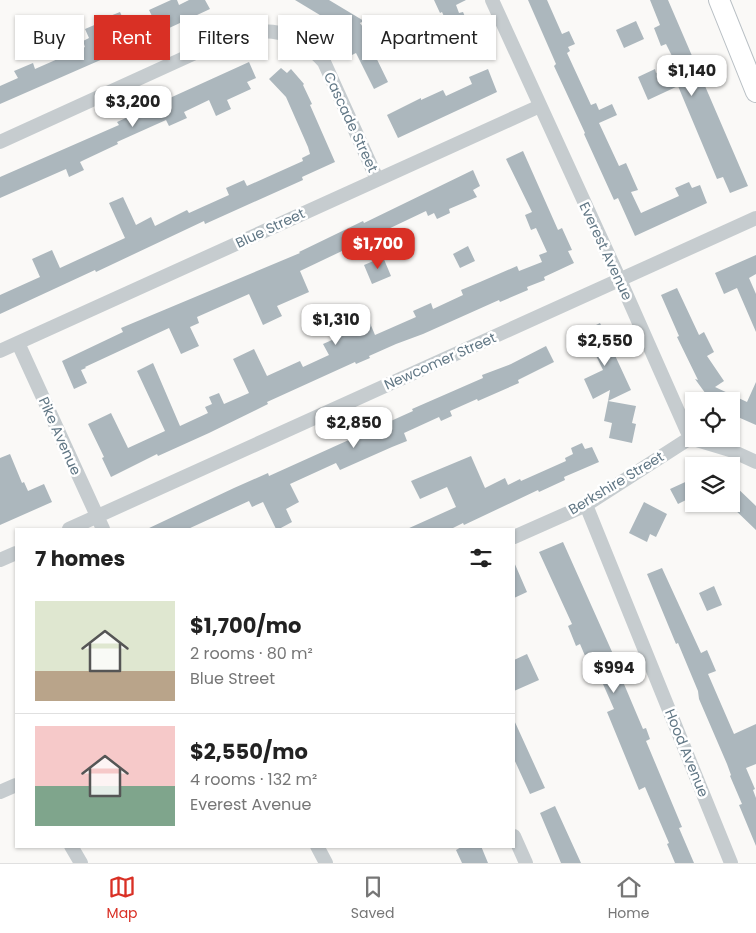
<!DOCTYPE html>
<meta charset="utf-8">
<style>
:root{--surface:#fff;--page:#f2f2f2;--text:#222;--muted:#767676;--line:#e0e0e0;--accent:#d93025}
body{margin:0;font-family:Poppins,sans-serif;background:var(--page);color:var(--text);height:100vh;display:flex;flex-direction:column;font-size:19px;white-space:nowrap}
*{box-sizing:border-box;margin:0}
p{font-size:16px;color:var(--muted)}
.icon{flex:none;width:28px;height:28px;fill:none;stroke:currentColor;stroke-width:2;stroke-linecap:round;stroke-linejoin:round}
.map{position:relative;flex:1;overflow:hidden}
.drawer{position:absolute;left:15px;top:528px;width:500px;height:320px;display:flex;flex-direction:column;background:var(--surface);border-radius:0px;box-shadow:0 1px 4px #0004}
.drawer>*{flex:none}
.banner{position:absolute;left:15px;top:15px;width:500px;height:45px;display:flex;gap:10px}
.buttons{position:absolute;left:685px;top:392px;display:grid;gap:10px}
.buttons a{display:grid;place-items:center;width:55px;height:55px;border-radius:0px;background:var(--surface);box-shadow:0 1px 4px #0004;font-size:25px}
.price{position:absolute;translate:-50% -42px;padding:0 11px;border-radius:10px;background:#fff;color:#222;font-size:16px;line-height:32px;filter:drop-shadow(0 1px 2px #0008)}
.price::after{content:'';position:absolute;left:50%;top:30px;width:15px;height:11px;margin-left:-8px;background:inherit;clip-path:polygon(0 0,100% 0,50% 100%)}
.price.active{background:var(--accent);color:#fff}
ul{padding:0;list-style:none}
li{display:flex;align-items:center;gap:15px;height:125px;padding:0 20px}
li+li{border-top:1px solid var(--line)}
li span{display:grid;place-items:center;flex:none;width:140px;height:100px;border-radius:0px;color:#555}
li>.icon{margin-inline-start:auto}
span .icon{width:60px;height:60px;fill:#fffc;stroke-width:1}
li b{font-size:21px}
h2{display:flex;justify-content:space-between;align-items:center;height:60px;padding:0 20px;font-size:21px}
.pill{padding:0 18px;border-radius:0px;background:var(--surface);box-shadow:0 1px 4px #0004;font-size:18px;line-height:45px}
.pill.active{background:var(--accent);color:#fff}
.tabs{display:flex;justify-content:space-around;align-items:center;height:70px;border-top:1px solid var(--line);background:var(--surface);font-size:14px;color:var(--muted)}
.tabs a{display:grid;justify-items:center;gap:2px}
.tabs .active{color:var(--accent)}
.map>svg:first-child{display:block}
</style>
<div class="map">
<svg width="756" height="863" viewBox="0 0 756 863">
<rect width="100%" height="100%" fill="#faf9f7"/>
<!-- building -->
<path fill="#acb7bd" d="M171 0H177L179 5 189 0H205L210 9 152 36 153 37 0 104V86L18 78 14 71 33 63 35 69 85 47 83 41 89 38 85 29 106 20 105 18 120 12 127 27 152 16 149 10Z
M295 0H329L364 21 360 23 373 41 369 43 388 82 374 89 356 53 352 55 340 38 348 32Z
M434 0H466L456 5 459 13 463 12 475 40 458 47 442 12 440 13Z
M528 0H547L562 34 569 31 575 44 568 47 570 51 567 53 591 105 596 103 599 110 612 104 617 115 599 123 619 166 626 163 638 190 631 192 641 213 679 196 675 188 689 182 692 188 700 185 707 203 635 236 618 198 614 200 584 134 585 133 554 66 556 64Z
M650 0H668L748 186 730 193 723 177 717 179 678 86 648 100 638 77 655 69 656 73 676 64 666 44 661 46 654 28 660 25Z
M636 21 644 39 624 48 616 30Z
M249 62 256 78 247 82 251 89 227 100 231 109 216 116 209 100 184 112 187 118 169 126 166 120 117 142 118 144 84 160 80 162 84 170 69 177 66 169 0 198V177L119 125 117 122Z
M281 68 287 73 291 69 304 84 303 85 312 104 310 105 335 162 302 177 303 180 205 224 204 221 96 272 95 270 0 314V295L40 277 32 259 52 250 60 268 125 238 109 203 123 197 136 225 151 217 155 226 187 210 189 213 229 195 226 188 244 180 247 186 303 161 302 158 310 154 308 147 286 97 269 79Z
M488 69 497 92 398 138 387 115 421 98V100L443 90 446 96 472 84 469 77Z
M523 151 558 230 562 228 572 250 568 251 574 263 544 277 545 280 527 287 528 290 500 302 499 300 423 334 396 344 369 356 370 358 356 364 355 362 267 402 268 404 209 433 158 456 157 454 111 477 102 458 104 457 88 424 111 413 128 448 165 431 137 371 153 363 180 426 208 413 205 407 212 404 209 397 219 393 224 404 249 393 233 359 254 349 267 376 300 361 303 367 329 355 323 344 370 323 375 335 416 317 413 311 431 303 433 309 463 295 461 290 480 282 517 266 519 271 542 262 539 255 547 252 536 228 531 230 525 215 532 212 506 159Z
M473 170 480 186 473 190 477 197 449 209 450 213 437 219 434 213 428 216 426 211 300 271 309 292 277 306 282 316 263 325 249 294 197 317 199 323 190 327 199 346 181 354 169 328 85 367 86 368 81 370 87 383 74 389 62 361 123 332 121 328 300 253 299 252 363 221 364 223Z
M468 246 475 261 460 268 453 254Z
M756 255V274L749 278 756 294V332L737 288 724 294 715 273Z
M383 257 391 276 372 284 364 265Z
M677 288 699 335 704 332 714 352 707 356 724 381 715 387 747 402 756 382V425L731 414V401H711L695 379 698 380 677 337 679 336 661 295Z
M600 323 631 390 608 401 610 390 593 399 584 379 603 370 584 331Z
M546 346 554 362 518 380 519 383 478 401 477 399 450 411 452 416 441 421 439 417 404 433 407 441 392 447 340 470 336 463 290 484 299 502 286 509 292 522 279 529H276L263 502 252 507 249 501 188 529H147L234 488 268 473 269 476 413 411 412 409 483 378 482 375 511 364Z
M608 401 636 406 632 423 636 424 632 443 609 438 612 423 604 421Z
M582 443 585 449 592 447 599 462 564 477 565 480 539 492 538 490 464 525 463 523 451 529H407L456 507 447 487 420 499 411 481 471 456 485 488 505 478 508 485 520 479 521 481 566 461 565 458 573 454 571 448Z
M10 454 22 483 24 482 28 491 44 484 52 502 0 525V458Z
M694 478V496L678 504 670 489Z
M731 482 756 506V530L731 506Z
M644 502 667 514 656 537 650 534 647 542 629 533Z
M563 542 617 663H616L621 677 643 729 646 728 650 739 646 741 682 827 679 828 694 863H675L667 844 669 843 645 787 639 790 607 712 614 709 599 675 594 677 580 644 576 646 568 626 572 624 539 552Z
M514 562 527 592 514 598Z
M662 568 701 653 707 650 716 671 708 674 734 734 756 724V764L746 768 755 789 753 790 756 798V846L739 805 742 804 730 776 731 775 727 764 699 699 698 691 678 643 676 644 647 574Z
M714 586 722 605 707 611 699 593Z
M527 654 539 680 514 691V660Z
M514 720 545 788 530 794 514 759Z
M555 806 570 839 581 863H561L540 813Z
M463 846H481L488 863H462L456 850Z"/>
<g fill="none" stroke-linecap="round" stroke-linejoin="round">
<!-- secondary casing -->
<g stroke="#b8bfc4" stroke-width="22">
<path id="secondary" d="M719 0 756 92"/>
</g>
<!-- street -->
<path stroke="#c6cccf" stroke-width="14" d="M492 0 620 280 690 438 730 450 756 462
M0 142 228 38C268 24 296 31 324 62L377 179
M18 343 103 529
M0 351 540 106
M586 505 731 863
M69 529 756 218
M514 537 586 505 690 438
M0 560 16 553
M0 792 16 785
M514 836 526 863
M71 846 81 863
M317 846 326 863"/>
<!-- secondary -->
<use href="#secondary" stroke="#fff" stroke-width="20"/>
</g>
<g text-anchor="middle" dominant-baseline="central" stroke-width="5" stroke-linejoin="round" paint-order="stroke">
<!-- street labels -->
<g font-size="14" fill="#617785" stroke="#fff">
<text transform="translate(351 122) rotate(65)">Cascade Street</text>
<text transform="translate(270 228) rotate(-25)">Blue Street</text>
<text transform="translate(606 251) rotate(65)">Everest Avenue</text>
<text transform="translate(440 361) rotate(-24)">Newcomer Street</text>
<text transform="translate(60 436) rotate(66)">Pike Avenue</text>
<text transform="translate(616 483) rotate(-31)">Berkshire Street</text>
<text transform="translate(687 753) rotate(68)">Hood Avenue</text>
</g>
</g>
</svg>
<div class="buttons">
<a><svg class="icon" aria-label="locate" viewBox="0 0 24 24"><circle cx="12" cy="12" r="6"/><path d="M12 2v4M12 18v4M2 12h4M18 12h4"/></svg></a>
<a><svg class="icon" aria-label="layers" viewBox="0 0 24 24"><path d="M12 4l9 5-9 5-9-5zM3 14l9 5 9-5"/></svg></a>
</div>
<b class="price" style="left:692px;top:97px">$1,140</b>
<b class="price" style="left:133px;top:128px">$3,200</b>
<b class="price active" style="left:378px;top:270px">$1,700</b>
<b class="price" style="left:336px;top:346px">$1,310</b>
<b class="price" style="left:605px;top:367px">$2,550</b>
<b class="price" style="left:354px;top:449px">$2,850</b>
<b class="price" style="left:614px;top:694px">$994</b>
<div class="banner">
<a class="pill">Buy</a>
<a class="pill active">Rent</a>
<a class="pill">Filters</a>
<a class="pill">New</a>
<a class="pill">Apartment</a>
</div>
<section class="drawer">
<h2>7 homes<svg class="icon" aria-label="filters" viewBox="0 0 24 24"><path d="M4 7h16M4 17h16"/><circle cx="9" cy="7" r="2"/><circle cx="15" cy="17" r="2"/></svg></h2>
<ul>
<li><span style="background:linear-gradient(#dfe7d0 70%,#b9a48a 0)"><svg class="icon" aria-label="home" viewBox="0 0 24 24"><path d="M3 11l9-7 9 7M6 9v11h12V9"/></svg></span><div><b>$1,700/mo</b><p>2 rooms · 80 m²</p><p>Blue Street</p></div></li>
<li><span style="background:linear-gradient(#f6c9c9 60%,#7fa58c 0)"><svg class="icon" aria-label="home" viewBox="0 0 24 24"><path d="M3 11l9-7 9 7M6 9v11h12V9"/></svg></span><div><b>$2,550/mo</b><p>4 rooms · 132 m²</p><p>Everest Avenue</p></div></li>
</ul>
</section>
</div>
<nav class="tabs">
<a class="active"><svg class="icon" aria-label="map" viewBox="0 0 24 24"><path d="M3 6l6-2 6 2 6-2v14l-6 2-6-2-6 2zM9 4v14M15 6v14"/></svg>Map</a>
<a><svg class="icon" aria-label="saved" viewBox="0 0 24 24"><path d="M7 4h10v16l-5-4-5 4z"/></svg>Saved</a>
<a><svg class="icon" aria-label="home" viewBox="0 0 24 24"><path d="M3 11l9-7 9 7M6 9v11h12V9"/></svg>Home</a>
</nav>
